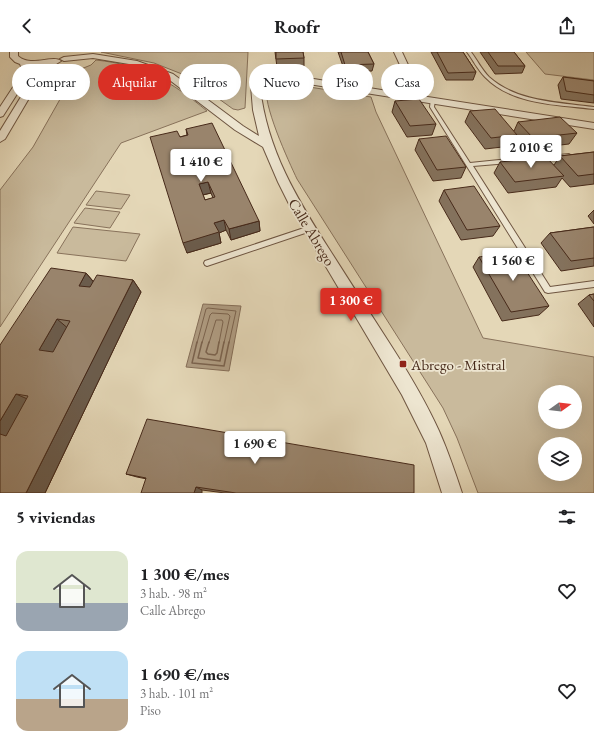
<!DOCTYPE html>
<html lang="es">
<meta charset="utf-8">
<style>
:root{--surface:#fff;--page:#f6f6f6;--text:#202124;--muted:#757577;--accent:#d93025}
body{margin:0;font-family:"EB Garamond",serif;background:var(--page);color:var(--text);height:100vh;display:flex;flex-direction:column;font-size:15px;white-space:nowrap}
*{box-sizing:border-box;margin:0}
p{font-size:13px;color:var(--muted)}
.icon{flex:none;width:22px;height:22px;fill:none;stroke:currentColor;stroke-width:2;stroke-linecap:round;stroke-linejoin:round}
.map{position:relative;height:441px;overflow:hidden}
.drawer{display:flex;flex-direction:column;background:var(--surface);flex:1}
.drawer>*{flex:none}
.hud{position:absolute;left:12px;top:12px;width:570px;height:36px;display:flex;gap:8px}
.needle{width:26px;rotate:75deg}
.tools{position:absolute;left:538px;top:333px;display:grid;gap:8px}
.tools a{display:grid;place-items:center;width:44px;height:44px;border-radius:50%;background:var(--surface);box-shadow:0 4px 16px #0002;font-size:20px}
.price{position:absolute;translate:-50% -34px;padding:0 9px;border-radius:4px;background:#fff;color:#222;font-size:13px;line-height:26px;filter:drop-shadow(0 1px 2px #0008)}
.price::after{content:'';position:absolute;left:50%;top:24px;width:12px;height:9px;margin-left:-6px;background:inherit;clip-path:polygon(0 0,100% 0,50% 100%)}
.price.on{background:var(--accent);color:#fff}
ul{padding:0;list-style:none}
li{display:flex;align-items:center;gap:12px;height:100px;padding:0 16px}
li span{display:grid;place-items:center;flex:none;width:112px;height:80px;border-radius:12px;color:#555}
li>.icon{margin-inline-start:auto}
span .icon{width:48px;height:48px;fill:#fffc;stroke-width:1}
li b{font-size:17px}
h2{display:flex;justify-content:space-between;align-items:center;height:48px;padding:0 16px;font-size:17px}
.pill{padding:0 14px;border-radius:18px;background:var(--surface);box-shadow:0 4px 16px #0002;font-size:14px;line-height:36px}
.pill.on{background:var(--accent);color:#fff}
header{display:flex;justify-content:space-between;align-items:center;height:52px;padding:0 16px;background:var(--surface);font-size:18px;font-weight:700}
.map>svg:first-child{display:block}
</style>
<header><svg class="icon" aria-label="back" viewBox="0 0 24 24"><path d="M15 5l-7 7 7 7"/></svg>Roofr<svg class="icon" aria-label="share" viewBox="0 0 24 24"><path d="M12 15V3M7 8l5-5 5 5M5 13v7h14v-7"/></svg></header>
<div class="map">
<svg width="594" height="441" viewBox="0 0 594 441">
<rect width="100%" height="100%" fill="#e4d7b7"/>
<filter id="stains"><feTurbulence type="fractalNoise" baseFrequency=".005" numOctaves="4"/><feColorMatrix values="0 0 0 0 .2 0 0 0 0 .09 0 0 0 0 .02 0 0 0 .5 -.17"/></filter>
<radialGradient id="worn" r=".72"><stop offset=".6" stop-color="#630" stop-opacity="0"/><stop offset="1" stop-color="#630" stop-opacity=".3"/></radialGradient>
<!-- green -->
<path fill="#c9ba9c" stroke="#88725b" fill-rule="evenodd" d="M101 0H248L245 56 238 58 233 57 187 24 154 11Z
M526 0H594V28L545 22Z
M96 8C143 13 171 29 207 59L121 91 0 275V138L33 95 76 19 91 13Z
M273 30H279L371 45 376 60 483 286 594 305V441H478L457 386 443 356 297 127C289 110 261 50 267 33ZM545 340H575V370H545ZM545 392H575V422H545Z
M96 139 130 143 121 157 86 153Z
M85 156 120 160 110 176 74 171Z
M73 175 140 182 126 209 57 201Z"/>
<!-- water -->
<path fill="#af9c82" stroke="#856e58" d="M203 252 241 254 229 319 186 315Z"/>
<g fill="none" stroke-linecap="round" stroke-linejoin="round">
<!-- shore-far1 -->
<path stroke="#7b634e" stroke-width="1" d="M197 291 206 257 208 256 236 259 229 291
M202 291 210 263 212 261 228 262 230 264 224 291
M209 291 216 268H222L223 270 219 291"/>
<!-- shore -->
<path stroke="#7b634e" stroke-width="1.5" d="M197 290 192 311 224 314 229 290
M202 290 198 306 220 309 224 290
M209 290 206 300 208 302 215 303 217 301 219 290"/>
<!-- lane casing -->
<g stroke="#6e5541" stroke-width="2">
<path id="lane" d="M467 0H471C477 8 482 18 489 25 517 50 558 50 594 55V57C558 53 512 53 485 25 478 18 473 8 467 0Z
M431 47 435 48 434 55 470 111 509 107 512 109 509 111 473 114 550 235 594 229V235L548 241 545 240 430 55Z
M569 102 572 104 571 105 539 109 536 107 539 105Z
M307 175H309L312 177 311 179 207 214 205 213 204 211 205 209Z"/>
</g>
<!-- street casing -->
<g stroke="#6e5541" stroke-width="2">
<path id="street" d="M10 0H18V4C31 16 53 2 61 9L45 19 5 87 0 90V79L38 17 41 14H29L31 20 3 64 0 65V55L23 20 20 12 15 10 10 5Z
M394 0H402L415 28V43L594 71V77L283 28 267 29 260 35C267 98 297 147 331 200 350 230 370 261 390 292 408 320 425 348 439 379 448 399 455 420 462 441H442L426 391 402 343 290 154 278 130 263 95 235 78 167 26 135 13 93 6 64 9 60 7 64 5 93 2 137 9 173 22 243 74 259 84 253 58 251 34 262 25 283 22 406 42 407 28Z"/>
</g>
<!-- lane -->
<use href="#lane" fill="#ede5d0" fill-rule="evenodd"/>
<!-- street -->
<use href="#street" fill="#ede5d0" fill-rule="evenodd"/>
</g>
<!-- wall -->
<path fill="#84725d" stroke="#472a1a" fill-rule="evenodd" d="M275 0H303L304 6V14L277 15Z
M338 0H368L374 12 372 19 345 20Z
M431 0H463L476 20 473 28H446Z
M480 0H514L525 14 522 21 495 22Z
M563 25 594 29V51L561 47 558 33Z
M395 49 436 72 432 83 407 85 392 60Z
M470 59 514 79 518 70 577 81 569 92 526 97 516 85 511 94 485 97 465 70Z
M186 77 259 169 260 179 231 188 226 178 219 181 221 191 187 201 180 85 187 83ZM197 109 198 112 190 114 189 111ZM211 141 213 146 205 148 203 143Z
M419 87 466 115 461 126 433 129 415 98Z
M594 100V132L570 135 562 126 556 135 508 141 494 121 500 110 554 113 560 104Z
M444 138 500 174 493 184 461 188 439 149Z
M594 158V172L588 164Z
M594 175V214L561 219 541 191 550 181Z
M479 205 549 254 539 263 502 269 473 215Z
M86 221 93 229 133 228 141 240 45 441H0V293Z
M594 242V275L578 252 589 243Z
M126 422 414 441H225L202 438 137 425Z"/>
<!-- shaded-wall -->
<path fill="#6b5c4c" stroke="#472a1a" d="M194 98 197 109 188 112 185 101Z
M208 130 211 141 202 143 199 132Z
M224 168 226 178 219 181 221 191 187 201 183 191 214 171Z
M259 169 260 179 231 188 229 177Z
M86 221 96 233 89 246 79 234Z
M133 228 141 240 45 441H26Z
M57 267 70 278 54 307 39 298Z
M16 342 32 349 12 387 0 383V369Z
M196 435 202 438V441H194Z"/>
<!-- building -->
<path fill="#99846c" stroke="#472a1a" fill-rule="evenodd" d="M276 0H303L304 6 276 7Z
M341 0H368L374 12 345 13Z
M437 0H463L476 20 448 21Z
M488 0H514L525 14H498Z
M563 25 594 29V43L566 39Z
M419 47 436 72 410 74 395 49Z
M495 57 517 83 491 86 470 59Z
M560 65 577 81 533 86 518 70Z
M212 71 259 169 229 177 224 168 214 171 219 180 183 191 150 85 177 79 180 85 188 83 186 77ZM194 98 200 112 190 114 185 101ZM208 130 215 145 205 148 199 132Z
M446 84 466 115 437 118 419 87Z
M594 100V122L578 124 560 104Z
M546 105 564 124 515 130 500 110Z
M474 134 500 174 467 178 444 138Z
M594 175V206L571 209 550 181Z
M514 200 549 254 511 260 479 205Z
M51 216 86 221 79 234 90 235 97 223 133 228 26 441H0V382L6 384 28 344 16 342 0 369V293ZM57 267 70 269 53 300 39 298Z
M594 242V249L589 243Z
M147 367 414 413V441H236L196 435 194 441H141L146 426 126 422Z"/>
<!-- markers -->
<rect fill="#8f2418" stroke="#ede5d0" stroke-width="1.5" x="399" y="308" width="8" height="8" rx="2"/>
<g text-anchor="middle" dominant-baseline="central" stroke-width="3.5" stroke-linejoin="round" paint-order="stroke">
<!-- street labels -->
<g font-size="15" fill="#472a1a" stroke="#ede5d0">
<text transform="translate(312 180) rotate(59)">Calle Abrego</text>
</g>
<!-- poi labels -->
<g font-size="15" fill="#472a1a" stroke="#ede5d0" text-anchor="start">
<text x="411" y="312">Abrego - Mistral</text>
</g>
</g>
<rect width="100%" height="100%" filter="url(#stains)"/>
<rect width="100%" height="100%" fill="url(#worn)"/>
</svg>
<div class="tools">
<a><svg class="needle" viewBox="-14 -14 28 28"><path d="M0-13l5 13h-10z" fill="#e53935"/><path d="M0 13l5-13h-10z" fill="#757577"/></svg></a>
<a><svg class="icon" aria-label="layers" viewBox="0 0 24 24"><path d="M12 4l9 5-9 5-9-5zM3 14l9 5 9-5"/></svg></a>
</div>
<b class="price" style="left:531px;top:117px">2 010 €</b>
<b class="price" style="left:201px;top:131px">1 410 €</b>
<b class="price" style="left:513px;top:230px">1 560 €</b>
<b class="price on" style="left:351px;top:270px">1 300 €</b>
<b class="price" style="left:255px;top:413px">1 690 €</b>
<div class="hud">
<a class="pill">Comprar</a>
<a class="pill on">Alquilar</a>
<a class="pill">Filtros</a>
<a class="pill">Nuevo</a>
<a class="pill">Piso</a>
<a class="pill">Casa</a>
</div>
</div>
<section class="drawer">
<h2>5 viviendas<svg class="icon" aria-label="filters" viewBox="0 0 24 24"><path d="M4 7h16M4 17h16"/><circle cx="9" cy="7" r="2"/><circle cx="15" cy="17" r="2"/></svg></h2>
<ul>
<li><span style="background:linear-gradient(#dfe7d0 65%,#9aa5b1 0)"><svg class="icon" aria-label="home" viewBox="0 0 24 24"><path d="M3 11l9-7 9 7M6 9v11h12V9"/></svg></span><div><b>1 300 €/mes</b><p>3 hab. · 98 m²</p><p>Calle Abrego</p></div><svg class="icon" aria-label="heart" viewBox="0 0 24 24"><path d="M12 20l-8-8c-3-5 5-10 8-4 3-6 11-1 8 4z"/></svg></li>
<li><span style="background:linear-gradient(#bfe0f5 60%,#b9a48a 0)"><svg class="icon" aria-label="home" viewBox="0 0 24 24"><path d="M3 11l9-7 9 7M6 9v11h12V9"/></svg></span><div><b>1 690 €/mes</b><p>3 hab. · 101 m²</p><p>Piso</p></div><svg class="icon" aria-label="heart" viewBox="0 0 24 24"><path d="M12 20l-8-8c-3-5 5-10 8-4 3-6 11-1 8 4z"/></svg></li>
</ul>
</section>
